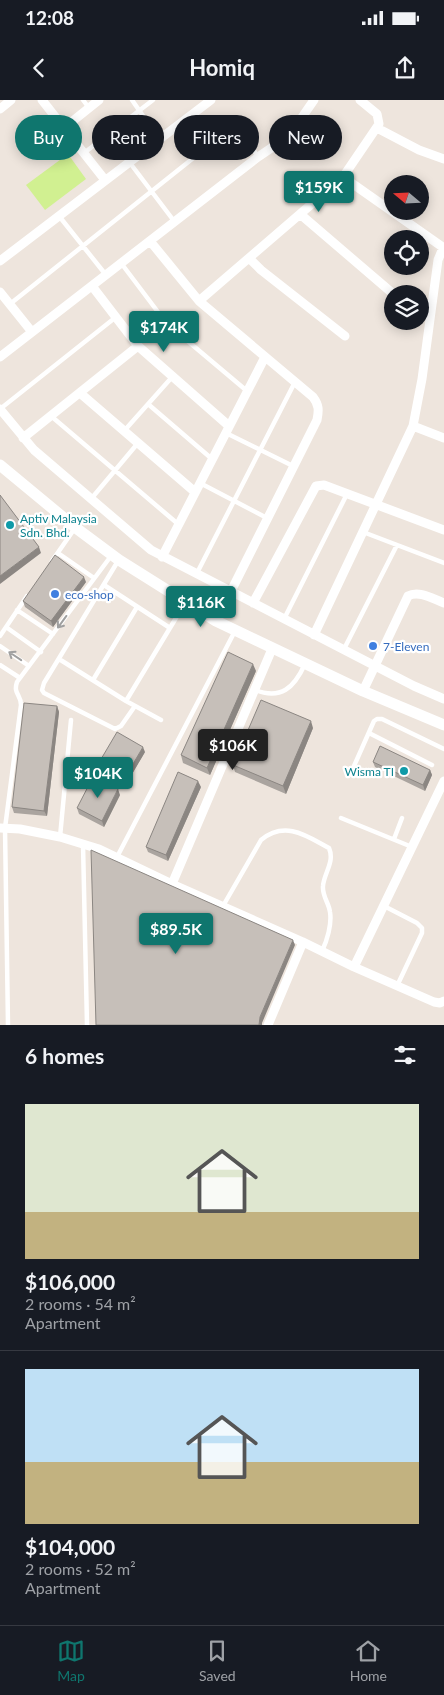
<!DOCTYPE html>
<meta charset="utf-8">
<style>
:root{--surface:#171b24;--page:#20242c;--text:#f1f3f6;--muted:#9ea1a6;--line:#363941;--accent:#0f766e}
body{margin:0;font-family:Lato,sans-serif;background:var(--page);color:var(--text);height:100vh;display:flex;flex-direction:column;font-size:19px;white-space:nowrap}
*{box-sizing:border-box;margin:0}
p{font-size:16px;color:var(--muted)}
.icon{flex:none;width:28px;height:28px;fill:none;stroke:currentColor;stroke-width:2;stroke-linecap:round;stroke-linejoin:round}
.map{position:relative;height:925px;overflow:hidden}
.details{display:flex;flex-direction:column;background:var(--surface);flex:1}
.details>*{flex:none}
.guide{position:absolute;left:15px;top:15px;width:415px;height:45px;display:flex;gap:10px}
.needle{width:32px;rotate:289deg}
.controls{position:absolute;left:384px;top:75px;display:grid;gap:10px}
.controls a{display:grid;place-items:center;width:45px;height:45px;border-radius:50%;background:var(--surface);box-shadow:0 2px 12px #0003;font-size:25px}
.price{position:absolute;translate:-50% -42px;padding:0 11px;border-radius:5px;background:var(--accent);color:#fff;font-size:16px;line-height:32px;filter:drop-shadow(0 1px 2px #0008)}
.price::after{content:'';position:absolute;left:50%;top:30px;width:15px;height:11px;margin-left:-8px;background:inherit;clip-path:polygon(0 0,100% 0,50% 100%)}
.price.on{background:#222;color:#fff}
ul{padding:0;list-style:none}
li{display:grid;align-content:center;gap:10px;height:265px;padding:0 25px}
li+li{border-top:1px solid var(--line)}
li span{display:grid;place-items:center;height:155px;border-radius:0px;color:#555}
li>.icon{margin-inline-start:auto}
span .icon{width:90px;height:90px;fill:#fffc;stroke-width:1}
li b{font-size:21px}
h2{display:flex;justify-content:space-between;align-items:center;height:60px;padding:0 25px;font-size:21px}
.pill{padding:0 18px;border-radius:22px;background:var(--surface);box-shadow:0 2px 12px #0003;font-size:18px;line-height:45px}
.pill.on{background:var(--accent);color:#fff}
.status{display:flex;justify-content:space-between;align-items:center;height:35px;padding:0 25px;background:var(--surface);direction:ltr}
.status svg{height:14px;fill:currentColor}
header{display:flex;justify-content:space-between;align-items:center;height:65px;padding:0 25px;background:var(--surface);font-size:22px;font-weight:700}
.tab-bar{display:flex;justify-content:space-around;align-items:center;height:70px;border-top:1px solid var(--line);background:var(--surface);font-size:14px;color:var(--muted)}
.tab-bar a{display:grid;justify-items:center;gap:2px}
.tab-bar .on{color:var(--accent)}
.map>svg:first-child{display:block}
</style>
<div class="status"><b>12:08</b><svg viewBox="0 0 49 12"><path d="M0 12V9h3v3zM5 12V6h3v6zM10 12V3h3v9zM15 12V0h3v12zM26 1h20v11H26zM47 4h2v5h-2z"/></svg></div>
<header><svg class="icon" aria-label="back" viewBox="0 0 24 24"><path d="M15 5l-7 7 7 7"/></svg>Homiq<svg class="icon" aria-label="share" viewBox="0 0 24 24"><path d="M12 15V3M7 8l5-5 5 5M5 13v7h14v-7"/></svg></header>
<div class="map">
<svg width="444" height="925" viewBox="0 0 444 925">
<rect width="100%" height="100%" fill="#eee5dd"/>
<!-- pitch -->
<path fill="#d1f091" d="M68 54 86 79 45 110 26 85Z"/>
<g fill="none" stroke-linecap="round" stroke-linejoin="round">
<!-- service -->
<path stroke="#fff" stroke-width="4.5" d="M83 0 89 8
M132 0 159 39
M84 53 153 0
M130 63 174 121
M59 116 106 175
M121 163 161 216 171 227 247 291
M10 204 226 32C242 26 251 46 258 57
M148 304 212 359
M0 309 116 217
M51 316 178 424
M124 331 173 276
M226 333 293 366
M200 383 267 418
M91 399 138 343
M363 432 444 463
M58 453 94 478
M52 461 75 428
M118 461 44 583 42 590 44 593 115 629 121 626 135 606
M197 473 295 282
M104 485 170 528
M17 510 53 534
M284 519 347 394
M6 527 41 552
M0 536 27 496
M0 546 29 566
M344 549 397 445
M59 559 126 601 161 620
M0 565 20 578
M93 580 137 507
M255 590C281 600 294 588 305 564
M126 601 185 503
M369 633 432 665
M354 666 374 621 377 619H382L444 649
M341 718 412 747
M60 737 71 620
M394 739 402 718
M83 744 87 925
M117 757 235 531
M223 806 261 740C285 720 307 736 329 748 335 762 324 773 323 786 322 796 329 803 330 812 332 824 327 841 322 851
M384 806 417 823 422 828V833L397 886
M8 925 5 728 21 605C21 594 13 594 17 582L111 456"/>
<!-- minor -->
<path stroke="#fff" stroke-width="9" d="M42 0 105 80
M0 9 11 0
M64 28 99 0
M377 28 419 50 444 59
M343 77 379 24 377 14 360 0
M300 114 391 192
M150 141 199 201 313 297C319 305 319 310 317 320L216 521
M443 148 438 160 422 279 413 326 444 338
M249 158 261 170 345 236
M0 161 211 0
M92 186 138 246 229 326
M0 192 32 232
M199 201 343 77 444 148
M0 257 258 57 289 36 314 0
M80 293 195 392
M0 309 34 350 151 450 414 586 444 599
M23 338 138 246
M162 457 265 257
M253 503 316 386 324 385 444 430
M314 535 413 326
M363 591 408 496C419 490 433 499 444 503
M0 728 20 729 60 737 99 749 172 784 303 842 354 867 434 902 440 903 444 901
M172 784 272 549
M354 867 444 681
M268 925 303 842"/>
<!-- tertiary -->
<path stroke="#fff" stroke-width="11" d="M0 365 76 428 119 460 216 521 363 591 444 625"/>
</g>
<!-- wall -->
<path fill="#aaa49f" d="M86 482 53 527 25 507 23 501Z
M256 571 210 675 183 663 181 655Z
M57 606 59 612 47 716 14 713 12 707Z
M313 628 286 694 235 672 233 665Z
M145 652 125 686 99 672 97 666Z
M373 662 430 670 432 675 425 691 375 667Z
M201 687 168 761 148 752 146 747Z
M120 695 104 727 79 714 77 708Z"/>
<!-- shaded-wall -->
<path fill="#8b8682" d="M39 447 41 453 0 484V476Z
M84 477 86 482 53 527 51 521Z
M253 564 256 571 210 675 207 668Z
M57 606 59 612 47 716 44 711Z
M311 621 313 628 286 694 283 686Z
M143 647 145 652 125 686 123 681Z
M430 670 432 675 425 691 423 685Z
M198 681 201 687 168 761 166 755Z
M118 689 120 695 104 727 102 721Z
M293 840 295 845 262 923V925H259L260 917Z"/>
<!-- building -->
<path fill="#c6bfb9" stroke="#8b8682" d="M0 395 39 447 0 476Z
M55 455 84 477 51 521 23 501Z
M228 552 253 564 207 668 181 655Z
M261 600 311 621 283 686 233 665Z
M24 603 57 606 44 711 12 707Z
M117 632 143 647 123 681 97 666Z
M380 646 430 670 423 685 373 662Z
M178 672 198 681 166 755 146 747Z
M93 677 118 689 102 721 77 708Z
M91 750 293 840 260 917 259 925H96Z"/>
<!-- one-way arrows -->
<defs><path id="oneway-shaft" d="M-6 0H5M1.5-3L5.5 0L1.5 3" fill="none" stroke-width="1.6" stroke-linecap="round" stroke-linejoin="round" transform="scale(1.25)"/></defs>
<g stroke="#a0a0a0">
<use href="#oneway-shaft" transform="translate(62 522) rotate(126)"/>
<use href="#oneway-shaft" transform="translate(15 556) rotate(-146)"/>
</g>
<!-- markers -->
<g fill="#0f9aa8" stroke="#fff" stroke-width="2">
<circle cx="10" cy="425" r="5"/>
<circle cx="404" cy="671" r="5"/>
</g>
<g fill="#3f7fe0" stroke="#fff" stroke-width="2">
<circle cx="55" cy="494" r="5"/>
<circle cx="373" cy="546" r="5"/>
</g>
<g text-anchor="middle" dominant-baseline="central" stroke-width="4.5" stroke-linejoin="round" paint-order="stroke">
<!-- culture labels -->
<g font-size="12" fill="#0d838f" stroke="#fff" text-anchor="start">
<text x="20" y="418">Aptiv Malaysia<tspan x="20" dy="14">Sdn. Bhd.</tspan></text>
<text x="394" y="671" text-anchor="end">Wisma TI</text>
</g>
<!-- shop labels -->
<g font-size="12" fill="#366cbe" stroke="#fff" text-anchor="start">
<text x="65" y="494">eco-shop</text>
<text x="383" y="546">7-Eleven</text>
</g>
</g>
</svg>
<div class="controls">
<a><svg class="needle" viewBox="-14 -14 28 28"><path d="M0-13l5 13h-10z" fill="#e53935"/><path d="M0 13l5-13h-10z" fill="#9ea1a6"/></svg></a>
<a><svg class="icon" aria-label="locate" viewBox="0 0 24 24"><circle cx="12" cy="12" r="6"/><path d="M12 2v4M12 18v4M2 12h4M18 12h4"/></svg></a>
<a><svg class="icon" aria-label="layers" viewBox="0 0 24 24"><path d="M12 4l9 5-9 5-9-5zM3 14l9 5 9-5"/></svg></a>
</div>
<b class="price" style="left:319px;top:113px">$159K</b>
<b class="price" style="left:164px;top:253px">$174K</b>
<b class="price" style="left:201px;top:528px">$116K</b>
<b class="price on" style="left:233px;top:671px">$106K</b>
<b class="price" style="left:98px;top:699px">$104K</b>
<b class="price" style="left:176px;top:855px">$89.5K</b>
<div class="guide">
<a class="pill on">Buy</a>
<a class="pill">Rent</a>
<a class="pill">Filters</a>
<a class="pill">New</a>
</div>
</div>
<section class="details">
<h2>6 homes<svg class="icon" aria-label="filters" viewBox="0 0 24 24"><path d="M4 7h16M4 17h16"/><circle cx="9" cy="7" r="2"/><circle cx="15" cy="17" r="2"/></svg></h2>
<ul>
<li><span style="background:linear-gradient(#dfe7d0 70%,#c2b280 0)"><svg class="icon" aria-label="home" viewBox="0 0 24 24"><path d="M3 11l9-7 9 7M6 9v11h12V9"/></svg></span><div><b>$106,000</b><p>2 rooms · 54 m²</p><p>Apartment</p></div></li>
<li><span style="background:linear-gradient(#bfe0f5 60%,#c2b280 0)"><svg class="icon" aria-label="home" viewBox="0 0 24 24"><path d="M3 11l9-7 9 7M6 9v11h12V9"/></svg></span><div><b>$104,000</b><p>2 rooms · 52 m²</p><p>Apartment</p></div></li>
</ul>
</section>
<nav class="tab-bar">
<a class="on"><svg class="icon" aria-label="map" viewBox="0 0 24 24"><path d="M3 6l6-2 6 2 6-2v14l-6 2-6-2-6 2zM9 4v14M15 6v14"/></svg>Map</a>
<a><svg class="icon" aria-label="saved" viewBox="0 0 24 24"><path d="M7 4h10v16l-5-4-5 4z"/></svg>Saved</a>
<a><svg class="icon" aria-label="home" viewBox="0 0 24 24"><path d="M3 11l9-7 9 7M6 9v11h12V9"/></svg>Home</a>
</nav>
